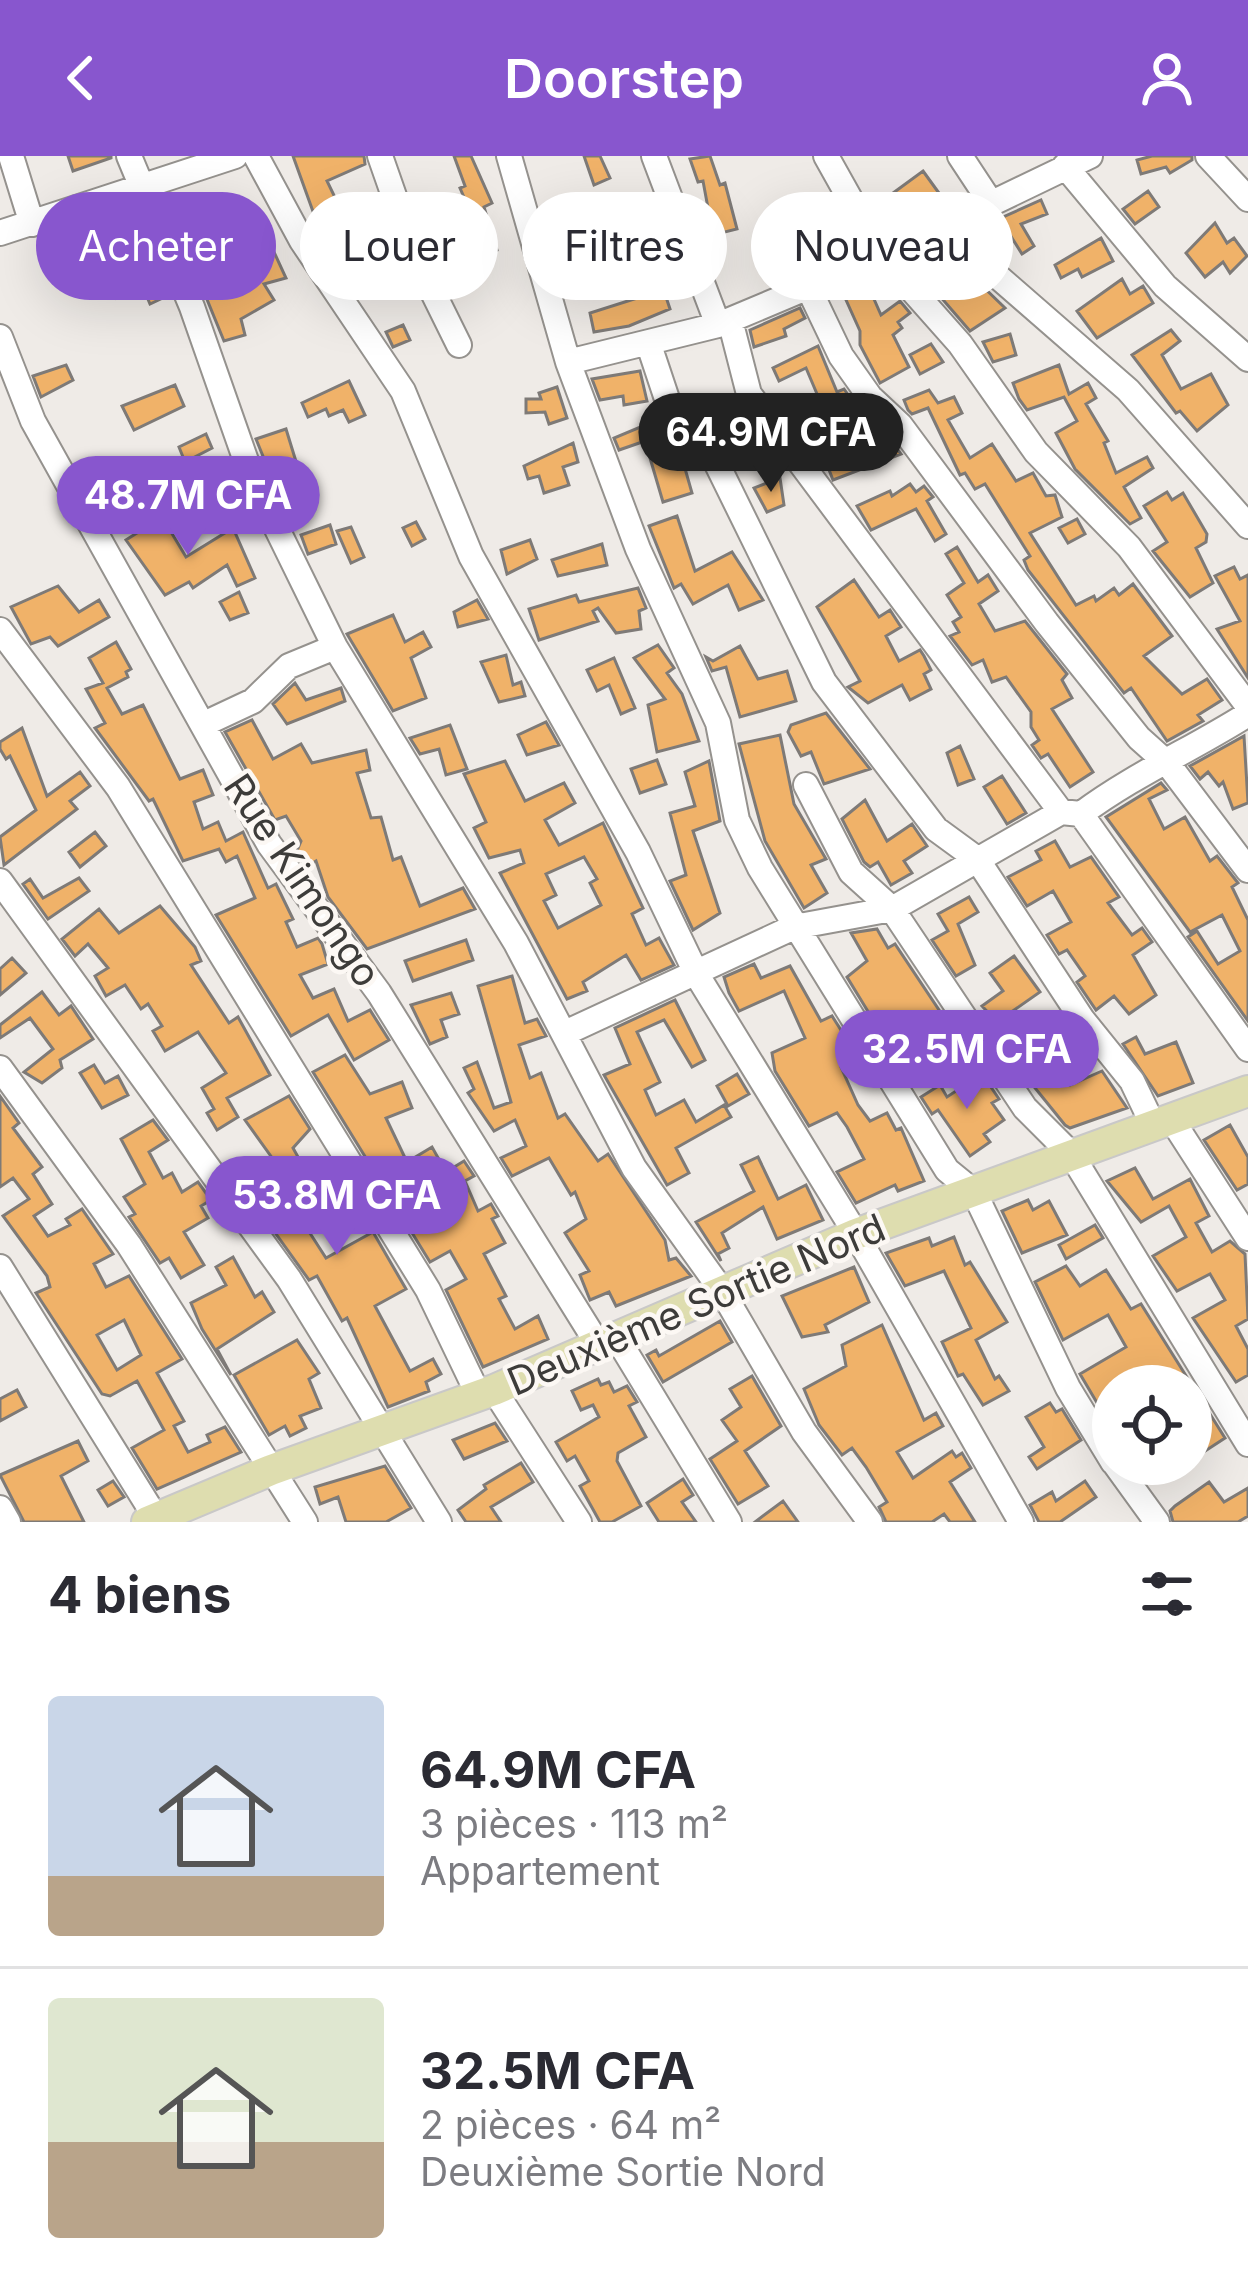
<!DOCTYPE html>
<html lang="fr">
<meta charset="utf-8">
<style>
:root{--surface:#fff;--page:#f7f7f7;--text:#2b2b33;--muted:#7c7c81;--line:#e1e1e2;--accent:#8856ce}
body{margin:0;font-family:Inter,sans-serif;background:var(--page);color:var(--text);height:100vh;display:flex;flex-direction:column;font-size:45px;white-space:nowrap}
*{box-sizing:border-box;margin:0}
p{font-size:39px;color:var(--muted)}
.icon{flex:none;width:66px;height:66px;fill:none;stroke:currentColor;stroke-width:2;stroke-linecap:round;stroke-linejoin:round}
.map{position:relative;height:1366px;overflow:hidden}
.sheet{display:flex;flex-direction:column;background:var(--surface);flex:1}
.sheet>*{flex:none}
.top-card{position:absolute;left:36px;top:36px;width:1176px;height:108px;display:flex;gap:24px}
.fabs{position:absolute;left:1092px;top:1209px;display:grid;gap:24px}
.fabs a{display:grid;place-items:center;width:120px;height:120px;border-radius:50%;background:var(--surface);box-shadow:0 12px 48px #0002;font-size:60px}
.price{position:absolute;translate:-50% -102px;padding:0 27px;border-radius:42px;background:var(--accent);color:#fff;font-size:39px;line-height:78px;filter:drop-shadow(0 3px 6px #0008)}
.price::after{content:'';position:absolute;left:50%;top:72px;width:36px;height:27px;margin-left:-18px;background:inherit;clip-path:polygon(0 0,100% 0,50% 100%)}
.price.active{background:#222;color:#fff}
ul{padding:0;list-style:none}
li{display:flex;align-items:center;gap:36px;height:300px;padding:0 48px}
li+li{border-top:3px solid var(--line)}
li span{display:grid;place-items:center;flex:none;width:336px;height:240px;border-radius:12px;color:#555}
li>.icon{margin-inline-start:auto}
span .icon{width:144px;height:144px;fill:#fffc;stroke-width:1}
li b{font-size:51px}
h2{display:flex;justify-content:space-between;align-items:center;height:144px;padding:0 48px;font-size:51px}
.tag{padding:0 42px;border-radius:54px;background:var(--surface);box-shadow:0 12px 48px #0002;font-size:42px;line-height:108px}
.tag.active{background:var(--accent);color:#fff}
header{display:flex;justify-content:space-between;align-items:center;height:156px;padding:0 48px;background:var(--accent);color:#fff;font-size:54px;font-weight:600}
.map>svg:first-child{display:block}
</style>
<header><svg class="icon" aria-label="back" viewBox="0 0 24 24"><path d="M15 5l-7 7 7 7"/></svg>Doorstep<svg class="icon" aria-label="person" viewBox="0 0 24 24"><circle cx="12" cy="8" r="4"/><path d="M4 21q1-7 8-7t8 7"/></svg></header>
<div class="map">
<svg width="1248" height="1366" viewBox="0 0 1248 1366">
<rect width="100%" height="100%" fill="#efebe7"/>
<!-- building -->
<path fill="#f0b269" stroke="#7e7a77" stroke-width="3" fill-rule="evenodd" d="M68 0H111V2L73 15Z
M293 0H364L365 8 327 25 341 54 358 46 391 103 376 113 372 106 350 118 342 102 336 105 324 88 334 83 322 58 315 61Z
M454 0H471L492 47 484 51 497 94 488 97 460 32 465 30Z
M584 0H600L610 22 594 29Z
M710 0 720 29 725 27 737 73 713 79 703 25 698 26 690 3Z
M1152 0H1192V4L1170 17 1166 11 1141 18 1137 4Z
M923 15 944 44 929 55 916 43 897 54 889 40Z
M1148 35 1159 51 1135 68 1123 53Z
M583 41 600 75 569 85 564 68 575 65 568 47Z
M1041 44 1047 58 1021 68 1034 90 1022 98 1007 74 990 81 985 69Z
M1215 67 1227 87 1234 82 1247 100 1230 117 1223 106 1205 121 1186 97Z
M653 70 660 93 614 107 607 84Z
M1101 82 1113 105 1082 121 1078 113 1061 122 1055 109Z
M268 83 286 122 264 128 274 144 241 163 245 179 224 185 206 141 265 113 254 90Z
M107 85 126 116 130 136 117 142 112 112 86 124 74 98 87 92 90 98Z
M781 94 787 110 769 117 763 101Z
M793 107a9 9 0 1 1 18 0a9 9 0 1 1-18 0Z
M972 120 1005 152 970 175 938 138 952 130 954 134Z
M1122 123 1130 138 1143 130 1153 147 1097 182 1077 155Z
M866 125 881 159 900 145 910 157 898 166 902 172 893 179 909 211 880 227 860 189V175L842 135Z
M164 126 169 139 150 148 145 136Z
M653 137 654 142 665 138 670 153 629 170 594 176 590 157Z
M800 152 805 162 784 173 786 180 754 191 750 174Z
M403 169 410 184 393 191 386 176Z
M1171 174 1180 185 1162 199 1181 233 1211 218 1228 249 1197 275 1180 255 1176 257 1132 199Z
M1010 178 1016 199 993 206 983 186Z
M931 188 943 206 920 218 910 199Z
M818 190 837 236 844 233 851 243 814 263 810 248 820 245 806 212 779 225 773 212Z
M66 209 73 224 41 241 33 220Z
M1059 209 1069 238 1088 227 1096 242 1086 248 1108 285 1104 287 1116 317 1147 301 1153 312 1124 331 1141 362 1130 368 1075 313 1056 277 1077 265 1064 241 1027 254 1019 243 1013 227Z
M640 215 647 245 624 249 623 240 600 244 592 223Z
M349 225 365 259 349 266 343 254 329 260 326 253 308 261 302 247Z
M175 229 184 250 134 274 122 250Z
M557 231 567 262 549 268 545 256 526 257V243H541L539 237Z
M929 234 938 247 954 241 962 257 948 264 970 302 992 288 1016 325 1033 317 1046 340 1055 339 1062 361 1030 377 1076 449 1094 440 1096 445 1114 432 1119 439 1133 428 1172 480 1144 500 1182 538 1207 523 1222 544 1198 559 1203 565 1167 585 1131 532 1124 537 1028 414 1024 404 1030 400 985 328 975 333 965 317 960 319 928 252 912 258 908 254 904 244Z
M862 261 873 288 889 282 901 298 833 324 826 306 855 294 845 268Z
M657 264 685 294 680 295 692 337 663 346 645 285 619 294 614 282Z
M286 273 298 312 302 310 313 330 280 342 256 283Z
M206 278 212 292 185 306 179 291Z
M573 287 578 306 563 311 569 329 544 337 539 320 528 323 524 310Z
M175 305 185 330 167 337 157 313Z
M114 315 121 333 105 339 97 322Z
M780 322 784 349 767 356 754 332Z
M910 328 916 336 924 330 933 341 927 345 946 378 935 385 916 353 871 374 857 350 890 335 892 340Z
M1167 336 1172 344 1183 337 1207 378 1206 386 1196 392 1213 427 1190 441 1153 395 1167 386 1144 350Z
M677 360 695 415 732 396 763 444 739 454 728 429 693 448 681 428 674 432 649 370Z
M162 361 186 401 233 372 255 422 237 430 227 409 193 432 189 426 165 439 126 384Z
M1077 363 1085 378 1068 387 1059 372Z
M416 366 425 383 412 390 403 372Z
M330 369 336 388 308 398 301 379Z
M351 371 364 401 351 407 337 375Z
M530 384 537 403 507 418 501 394Z
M602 388 607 409 558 420 552 404Z
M957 391 978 426 988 419 998 435 979 448 995 475 1025 465 1067 518 1062 524 1072 542 1052 553 1093 616 1070 631 1048 598 1041 602 1032 589 1039 584 1031 571V556L1006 521 992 526 983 504 972 509 950 480 959 476 953 466 961 461 947 439 964 427 946 398Z
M1234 411 1240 423 1248 419V522L1217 473 1240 465 1215 420Z
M854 424 879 461 890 454 901 471 886 480 899 505 920 494 924 500 931 514 924 518 931 533 910 544 902 529 868 547 848 531 860 525 817 451Z
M58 430 79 456 99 444 109 461 58 490 50 481 31 488 11 451Z
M638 432 646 452 639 455 641 473 616 477 598 452 593 455 598 465 539 484 529 453 576 439 579 446Z
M239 436 248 457 230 464 220 446Z
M477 444 488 463 458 471 454 456Z
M393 459 405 486 423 476 431 491 411 502 426 542 393 555 347 478Z
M116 486 131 513 126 516 128 521 107 532 122 558 143 549 180 623 203 614 213 639 194 646 203 673 218 666 226 685 243 676 268 732 276 728 293 763 286 766 297 791 318 782 322 788 328 808 300 819 313 842 334 833 348 865 370 854 389 884 354 904 328 859 291 880 216 759 255 742 237 700 226 706 219 693 183 705 153 643 149 645 95 572 105 567 86 533 103 527 89 502Z
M658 489 674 512 667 517 682 538 699 585 657 596 648 549 665 543 634 502Z
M740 490 758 523 787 515 796 545 740 561 726 511 712 515 706 501 713 505Z
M506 499 513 529 521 526 525 540 499 546 481 506Z
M614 502 635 552 621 558 609 529 597 535 587 514Z
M295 527 306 544 341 532 345 545 287 568 273 548Z
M826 557 870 613 824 628 811 596 801 600 788 576 791 569Z
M252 564 273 603 301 588 312 607 366 594 370 614 357 617 371 662 381 661 393 704 401 701 420 750 463 732 475 753 367 793 328 741 316 705 306 711 296 697 301 685 286 660 275 664 225 576Z
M546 566 559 589 527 599 518 579Z
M450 569 467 613 446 619 439 593 420 598 410 582Z
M22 572 47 640 80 616 90 630 70 645 77 653 4 709 0 681 36 654 10 600 6 603 0 593V586Z
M780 579 794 648 826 703 811 709 827 737 804 752 765 685 739 588Z
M1244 580 1248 647 1233 653 1223 626 1219 630 1208 616 1200 623 1190 610Z
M960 590 974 623 958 629 947 597Z
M657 604 666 628 640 637 631 613Z
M505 605 525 645 564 627 575 647 545 664 559 689 603 667 643 752 632 758 646 789 659 782 674 809 641 824 626 799 583 826 587 835 567 843 500 717 524 707 520 694 489 702 474 672 486 666 464 618ZM584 701 597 723 590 727 601 749 558 772 544 745 556 739 546 718Z
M709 605 720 665 693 675 720 757 693 774 670 725 686 719 670 657 695 650 685 616Z
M1002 620 1026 657 1007 668 984 631Z
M1161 627 1167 634 1149 643 1164 673 1185 661 1210 705 1217 700 1238 727 1232 731 1248 764V865L1188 781 1197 775 1218 808 1240 795 1222 759 1190 776 1106 661Z
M865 644 887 685 912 668 927 690 904 705 912 717 891 729 878 706 870 711 864 706 842 663Z
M95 676 106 690 80 711 69 696Z
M1055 685 1070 711 1091 701 1119 741 1108 747 1132 779 1142 772 1152 786 1133 799 1156 839 1129 858 1114 840 1096 854 1077 826 1085 820 1067 794 1059 798 1047 779 1071 766 1053 735 1027 750 1008 721 1041 704 1036 695Z
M79 722 89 735 48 763 23 728 30 723 43 742Z
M969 741 978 756 958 768 975 809 956 820 932 784 948 775 938 758Z
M160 750 195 791 201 805 191 809 229 867 238 861 270 919 227 942 238 961 217 974 207 957 214 953 202 932 226 917 198 876 165 895 153 875 162 870 148 848 141 853 125 829 106 840 95 820 108 812 88 788 75 800 62 783 99 753 119 777Z
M877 773 888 792 895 788 941 857 886 885 847 821 867 805 851 777Z
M466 784 473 804 413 825 405 805Z
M1014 800 1040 836 997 866 982 850 1003 835 990 817Z
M12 802 26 817 0 839V813Z
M754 808 761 822 790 810 821 865 832 860 858 901 841 911 858 949 870 965 887 957 896 974 901 972 924 1025 898 1035 895 1029 856 1047 837 1016 864 1003 847 971 837 957 809 970 775 915 772 897 805 882 784 835 739 855 729 837 724 821Z
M512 820 525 867 537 863 546 880 519 889 530 922 541 917 558 962 565 958 598 1005 608 998 665 1084 669 1104 676 1102 691 1120 616 1150 609 1136 590 1144 580 1119 589 1115 565 1077 586 1063 575 1036 571 1039 549 1002 512 1020 501 1002 526 990 515 964 494 975 468 937 474 933 464 912 477 906 494 952 511 946 478 830Z
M42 836 59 859 71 850 93 883 60 904 62 912 42 927 24 916 53 893 30 862 0 882V869Z
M451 837 459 858 441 864 447 881 430 888 411 849Z
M675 844 705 904 692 911 664 864 637 876 660 926 645 934 656 959 684 944 696 966 724 949 731 961 676 992 689 1017 667 1029 604 919 630 908 615 872Z
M1136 881 1145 898 1176 886 1193 927 1158 940 1123 888Z
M1051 898 1070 929 1102 915 1127 952 1070 972 1065 969 1031 927 1038 923 1030 908Z
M345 899 370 938 402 926 412 952 386 962 407 1006 432 991 446 1016 464 1005 474 1020 465 1025 478 1055 491 1048 498 1060 492 1063 505 1087 484 1098 506 1140 499 1143 515 1173 538 1160 548 1183 483 1211 446 1134 466 1123 450 1095 430 1106 313 916Z
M94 909 105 927 118 920 128 939 102 952 80 917Z
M737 918 749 938 728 950 717 930Z
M982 918 999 943 992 947 1004 964 984 978 990 986 970 1000 938 954 932 958 921 941 940 929 947 941Z
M0 940 19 967 13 972 42 1011 33 1018 52 1048 34 1060 48 1080 70 1069 66 1063 82 1053 113 1098 94 1108 106 1131 129 1120 182 1203 157 1217 184 1265 174 1270 188 1296 210 1286 207 1279 225 1271 241 1296 157 1333 132 1292 164 1274 137 1225 110 1240 102 1238 36 1137 50 1131 47 1120 3 1060 29 1043 13 1022 0 1031ZM124 1164 141 1199 117 1214 97 1179Z
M289 940 310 973 293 992 308 1019 317 1014 329 1031 295 1054 326 1102 373 1076 406 1133 375 1150 410 1215 433 1203 441 1218 426 1226 429 1235 388 1251 347 1162 342 1165 317 1120 309 1124 258 1053 285 1035 277 1021 283 1017 245 964Z
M153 964 168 984 149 996 163 1022 172 1017 182 1036 198 1026 211 1044 201 1050 208 1062 184 1076 204 1109 181 1122 169 1102 160 1107 129 1061 135 1058 124 1041 145 1028 121 983Z
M1230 969 1248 1001V1028L1237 1034 1204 984Z
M758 1001 778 1043 806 1029 823 1064 777 1083 763 1051 722 1077 729 1092 718 1098 721 1105 696 1066 754 1035 741 1009Z
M1135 1012 1153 1043 1190 1023 1209 1060 1196 1067 1212 1096 1230 1085 1245 1098 1248 1163 1236 1170 1248 1193V1219L1236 1226 1193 1162 1225 1144 1210 1118 1177 1135 1153 1100 1186 1081 1169 1050 1141 1066 1107 1025Z
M1028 1044 1033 1054 1049 1045 1067 1079 1022 1097 1002 1055Z
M1095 1069 1103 1082 1066 1103 1059 1089Z
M954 1081 965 1109 970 1106 1007 1166 976 1184 995 1223 999 1220 1009 1235 983 1249 963 1218 958 1220 942 1186 971 1172 944 1115 905 1130 886 1097 929 1082 932 1090Z
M233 1101 255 1141 262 1136 274 1156 217 1193 231 1219 202 1173 191 1147 226 1129 216 1111Z
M1066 1110 1080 1130 1106 1114 1131 1153 1141 1148 1225 1282 1196 1301 1191 1293V1230H1113V1258L1106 1262 1080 1218 1126 1191 1108 1159 1063 1184 1035 1126Z
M854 1111 869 1146 825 1169 828 1176 802 1181 782 1140Z
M720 1165 732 1186 663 1226 647 1199 656 1194 659 1200Z
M882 1169 924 1264 936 1257 943 1270 897 1296 913 1322 952 1295 956 1301 962 1297 971 1312 950 1326 975 1366H950L944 1358 932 1366H886L879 1351 887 1346 866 1311 852 1292 842 1299 819 1269 804 1233 846 1210 842 1189Z
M297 1184 319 1217 309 1223 321 1252 300 1260 306 1272 290 1280 285 1270 269 1279 234 1219Z
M752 1220 781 1270 745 1295 768 1330 738 1348 710 1303 737 1285 722 1264 741 1251 730 1233Z
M598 1223 601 1229 609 1226 614 1236 627 1230 637 1246 629 1250 646 1281 618 1297 617 1305 641 1350 612 1366H600L580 1330 589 1325 575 1300 567 1305 556 1286 599 1261 593 1249 581 1254 572 1235Z
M17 1234 26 1251 0 1265V1243Z
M1050 1247 1056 1256 1062 1253 1081 1284 1037 1313 1029 1301 1044 1291 1026 1261Z
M495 1267 507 1285 464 1303 453 1284Z
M78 1285 88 1305 61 1320 84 1366H24L0 1319Z
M521 1307 533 1326 491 1351 501 1366H466L458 1354 486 1333 484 1329Z
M385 1310 411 1352 386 1366H346L338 1341 320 1348 315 1331Z
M683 1323 693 1339 682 1346 696 1366H659L647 1347Z
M113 1325 124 1341 108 1350 98 1334Z
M1085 1325 1096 1341 1060 1366H1039L1030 1349 1052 1336 1056 1345Z
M1209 1326 1224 1346 1248 1332V1360L1238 1366H1173L1170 1355 1175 1350Z
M783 1345 798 1366H755Z"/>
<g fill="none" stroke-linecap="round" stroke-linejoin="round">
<!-- minor casing -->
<g stroke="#95928e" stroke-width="28">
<path id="minor" d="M11 0 32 68
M129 0 192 151 252 322 335 491 516 787 634 1012 720 1132 804 1276 870 1366
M256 0 302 85 403 235 471 400 638 696 697 819 856 1078 1021 1366
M380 0 415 100 459 189
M509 0 568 206 638 393 718 567 737 664 760 712 947 1014 974 1036 1068 1232 1113 1306
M654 0 718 169
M826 0 882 100 960 188 1036 296 1129 391 1248 550
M960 0 991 47
M1208 0 1248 43
M1065 10 1165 130 1248 203
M942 72 1128 234 1248 370
M0 77 235 0
M808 131 841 200 870 241 900 269 1047 467 1139 582 1168 608 1248 714
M730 164 749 238 1061 656
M0 181 33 265 269 688 379 837 599 1190
M649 189 669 249 714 302 824 526 936 673 977 703 1082 863 1132 925 1154 971
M568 206 718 169 882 100 1090 0
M0 474 118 631 428 1134 479 1240
M204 568 253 545 289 510 335 491
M806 629 851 716 892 753 1025 952 1071 998 1248 1288
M1081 658 1248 893
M0 725 289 1123 439 1366
M565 877 794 771 892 753 1061 656 1081 658C1133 619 1193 593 1248 558
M0 912 129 1089 305 1366
M1172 964 1248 1082
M0 1111 156 1362
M617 1182 729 1366
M494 1234 579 1366
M1115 1308 1157 1366
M0 1352 8 1366"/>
</g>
<!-- major casing -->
<g stroke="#c9c8c8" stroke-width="34">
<path id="major" d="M147 1366 271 1314 494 1234 856 1078 1248 935"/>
</g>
<!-- minor -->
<use href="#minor" stroke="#fff" stroke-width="24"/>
<!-- major -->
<use href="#major" stroke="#deddaf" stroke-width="30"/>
</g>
<g text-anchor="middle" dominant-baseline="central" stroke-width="9" stroke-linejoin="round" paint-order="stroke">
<!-- street labels -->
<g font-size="39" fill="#3d3c3a" stroke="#fcf8f4">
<text transform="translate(303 724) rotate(56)">Rue Kimongo</text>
<text transform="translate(696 1148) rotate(-23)">Deuxième Sortie Nord</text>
</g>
</g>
</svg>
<div class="fabs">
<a><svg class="icon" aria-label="locate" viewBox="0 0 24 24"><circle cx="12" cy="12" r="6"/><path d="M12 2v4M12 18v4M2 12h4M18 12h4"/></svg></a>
</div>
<b class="price active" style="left:771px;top:339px">64.9M CFA</b>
<b class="price" style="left:188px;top:402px">48.7M CFA</b>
<b class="price" style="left:967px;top:956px">32.5M CFA</b>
<b class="price" style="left:337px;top:1102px">53.8M CFA</b>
<div class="top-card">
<a class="tag active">Acheter</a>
<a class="tag">Louer</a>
<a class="tag">Filtres</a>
<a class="tag">Nouveau</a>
</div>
</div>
<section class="sheet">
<h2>4 biens<svg class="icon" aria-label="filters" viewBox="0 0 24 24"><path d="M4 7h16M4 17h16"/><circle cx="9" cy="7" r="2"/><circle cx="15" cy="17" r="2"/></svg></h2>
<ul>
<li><span style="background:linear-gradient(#c9d6e8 75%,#b9a48a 0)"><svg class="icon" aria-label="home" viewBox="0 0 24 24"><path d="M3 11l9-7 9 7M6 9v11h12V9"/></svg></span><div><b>64.9M CFA</b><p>3 pièces · 113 m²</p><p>Appartement</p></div></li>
<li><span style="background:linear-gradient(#dfe7d0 60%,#b9a48a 0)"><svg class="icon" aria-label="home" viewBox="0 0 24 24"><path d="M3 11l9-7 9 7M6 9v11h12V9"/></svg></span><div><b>32.5M CFA</b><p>2 pièces · 64 m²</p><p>Deuxième Sortie Nord</p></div></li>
</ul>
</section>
